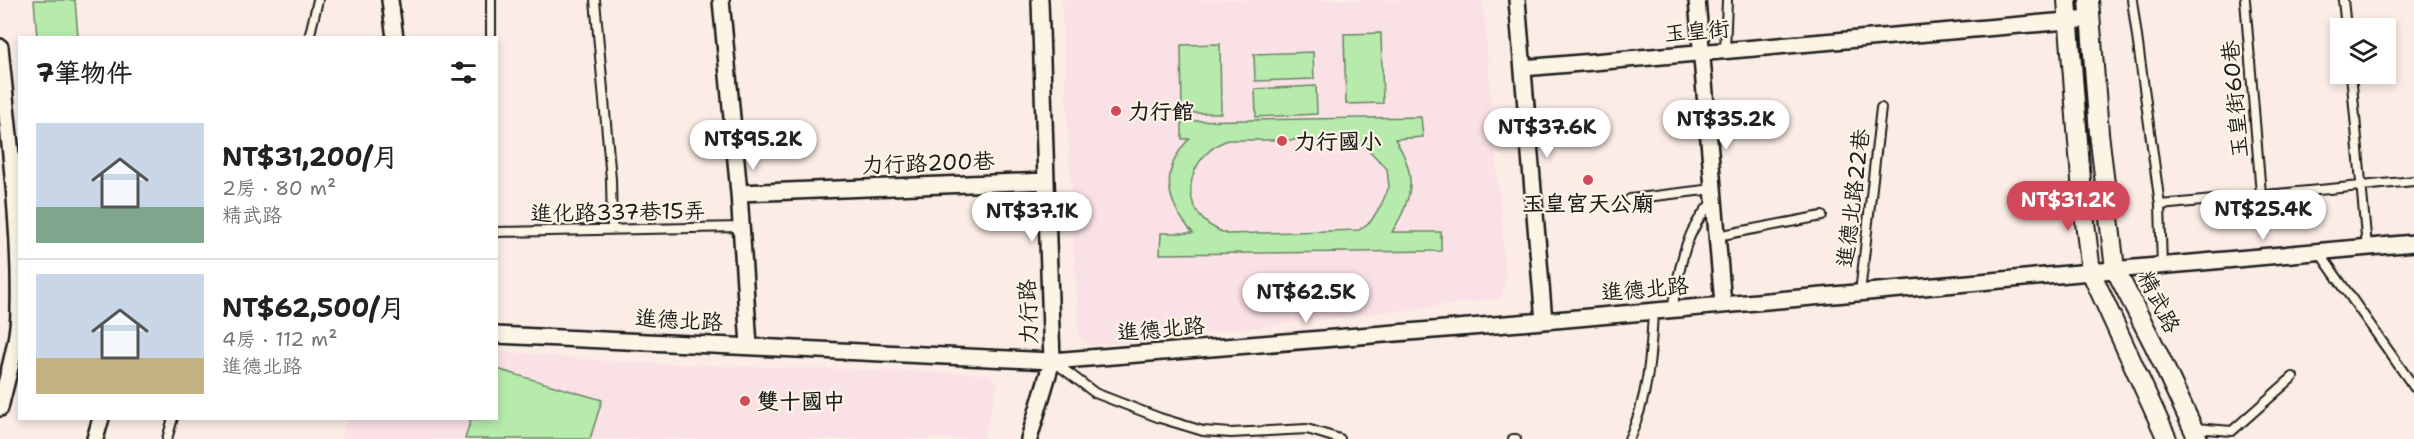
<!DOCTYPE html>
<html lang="zh-TW">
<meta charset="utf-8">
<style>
:root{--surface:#fff;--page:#f2f2f2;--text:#222;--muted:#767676;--line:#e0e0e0;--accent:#d1495b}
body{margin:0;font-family:"Shantell Sans","LXGW WenKai TC",sans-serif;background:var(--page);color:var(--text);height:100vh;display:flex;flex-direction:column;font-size:22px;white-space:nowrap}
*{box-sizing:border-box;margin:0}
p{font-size:20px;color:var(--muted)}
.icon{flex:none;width:33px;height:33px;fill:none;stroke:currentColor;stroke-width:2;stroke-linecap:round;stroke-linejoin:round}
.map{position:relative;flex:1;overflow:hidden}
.details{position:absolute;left:18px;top:36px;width:480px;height:384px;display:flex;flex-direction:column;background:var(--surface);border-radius:0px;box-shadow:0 3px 9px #0003}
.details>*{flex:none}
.buttons{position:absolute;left:2330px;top:18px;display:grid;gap:12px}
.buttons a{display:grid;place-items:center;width:66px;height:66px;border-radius:0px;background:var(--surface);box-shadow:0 3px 9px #0003;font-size:30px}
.price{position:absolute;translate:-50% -51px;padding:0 14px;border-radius:21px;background:#fff;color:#222;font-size:20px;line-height:39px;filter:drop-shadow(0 2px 3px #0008)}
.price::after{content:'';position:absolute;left:50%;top:36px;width:18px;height:14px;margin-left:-9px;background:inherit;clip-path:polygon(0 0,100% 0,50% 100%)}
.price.current{background:var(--accent);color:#fff}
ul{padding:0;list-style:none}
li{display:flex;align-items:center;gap:18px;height:150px;padding:0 18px}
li+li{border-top:2px solid var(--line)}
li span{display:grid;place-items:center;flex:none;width:168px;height:120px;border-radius:0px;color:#555}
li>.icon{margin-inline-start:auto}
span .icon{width:72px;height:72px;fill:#fffc;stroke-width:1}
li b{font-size:26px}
h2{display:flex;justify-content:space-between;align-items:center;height:72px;padding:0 18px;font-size:26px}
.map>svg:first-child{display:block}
</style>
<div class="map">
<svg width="2414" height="439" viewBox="0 0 2414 439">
<rect width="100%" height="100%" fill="#fbece5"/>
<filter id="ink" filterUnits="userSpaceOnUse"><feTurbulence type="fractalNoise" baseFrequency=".0167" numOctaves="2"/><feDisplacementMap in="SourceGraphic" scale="12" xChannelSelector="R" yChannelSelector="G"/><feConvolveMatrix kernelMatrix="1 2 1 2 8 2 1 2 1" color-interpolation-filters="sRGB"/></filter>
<g filter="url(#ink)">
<!-- built -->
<path fill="#fae1e6" d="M1061 0H1483L1506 282 1499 299 1090 346 1079 337Z
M497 351 617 362 988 374 998 384 983 439H341L347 419 496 418Z"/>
<!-- green -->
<path fill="#b6ebac" stroke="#698464" stroke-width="1.5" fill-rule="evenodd" d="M34 0H75L78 37H37Z
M1381 33 1383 103 1346 104 1344 34Z
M1220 44 1221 113H1182L1181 45Z
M1313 52 1314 79 1255 81 1254 54Z
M1316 86 1317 114 1256 117 1255 89Z
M1421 117 1423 137 1395 139C1417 174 1414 197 1392 232H1441V251L1160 254 1161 233H1193C1165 202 1160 170 1189 139H1182V121ZM1228 140H1352L1367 148 1387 169 1389 187 1381 205 1371 221 1359 230 1227 234C1217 230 1206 225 1200 216 1179 187 1197 151 1228 140Z
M497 369 602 400 590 439H465L471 419 496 418Z"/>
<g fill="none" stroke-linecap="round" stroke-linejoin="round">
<!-- service casing -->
<g stroke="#1c1c1c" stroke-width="12">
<path id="service" d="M491 0V38
M595 0 611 179 612 229
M2132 0 2160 205 2162 266
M2245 0 2261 194
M2343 0 2346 28
M309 38 318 0
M1725 51 1727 0
M2351 74 2367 247
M1630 199 1713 189
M2160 205 2414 181
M496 232 740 227
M1717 236 1822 216
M2319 252 2414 387
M1860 293 1881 108
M1672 309C1681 266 1682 235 1713 201
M1054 362 1095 393 1160 418 1203 431 1231 433 1307 429 1340 439
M2195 428 2232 431 2293 377
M167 439 173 418
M1513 439H1516
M1629 439C1648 399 1651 355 1653 311"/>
</g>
<!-- minor casing -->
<g stroke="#1c1c1c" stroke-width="20">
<path id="minor" d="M390 0 395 38
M721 0 739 193 749 346
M1517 0 1544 321
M1697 0 1723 304
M0 47C8 134 21 222 19 309 19 342 7 376 0 408
M1523 68 2090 19
M739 193 1046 181
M496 335 1052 361 1544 321 2414 243
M95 439 101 418
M1029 439 1052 361 1040 0"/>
</g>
<!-- tertiary casing -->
<g stroke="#1c1c1c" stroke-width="22">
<path id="tertiary" d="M2067 0 2083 206 2091 272 2167 439
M2089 0 2099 133 2115 269 2155 347 2198 439"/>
</g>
<!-- service -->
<use href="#service" stroke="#fcf5e5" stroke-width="8"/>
<!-- minor -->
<use href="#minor" stroke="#fcf5e5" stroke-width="15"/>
<!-- tertiary -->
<use href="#tertiary" stroke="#fcf5e5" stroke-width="18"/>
</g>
</g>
<!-- markers -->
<g fill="#d1495b" stroke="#fcf5e5" stroke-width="2">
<circle cx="1116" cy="111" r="6"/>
<circle cx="1282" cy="141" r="6"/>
<circle cx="1588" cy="180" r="6"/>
<circle cx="745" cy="401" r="6"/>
</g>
<g text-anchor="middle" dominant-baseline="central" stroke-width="4.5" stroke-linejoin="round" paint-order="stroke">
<!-- street labels -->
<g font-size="22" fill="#1c1c1c" stroke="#fcf5e5">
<text transform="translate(1697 31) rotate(-5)">玉皇街</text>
<text transform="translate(2235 99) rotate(-95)">玉皇街60巷</text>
<text transform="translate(928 163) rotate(-2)">力行路200巷</text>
<text transform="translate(1853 198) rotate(-83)">進德北路22巷</text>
<text transform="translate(618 212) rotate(-1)">進化路337巷15弄</text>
<text transform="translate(1645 289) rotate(-5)">進德北路</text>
<text transform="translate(2159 302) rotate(63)">精武路</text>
<text transform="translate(1028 312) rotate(-92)">力行路</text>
<text transform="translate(679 320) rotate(3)">進德北路</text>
<text transform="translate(1161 329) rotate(-5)">進德北路</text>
</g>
<!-- poi labels -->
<g font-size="22" font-weight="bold" fill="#1c1c1c" stroke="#fcf5e5" text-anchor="start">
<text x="1128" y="111">力行館</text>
<text x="1294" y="141">力行國小</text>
<text x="1588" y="203" text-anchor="middle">玉皇宮天公廟</text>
<text x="757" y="401">雙十國中</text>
</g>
</g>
</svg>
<div class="buttons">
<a><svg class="icon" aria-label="layers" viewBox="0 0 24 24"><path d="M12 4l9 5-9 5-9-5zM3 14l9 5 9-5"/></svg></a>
</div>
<b class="price" style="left:1726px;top:151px">NT$35.2K</b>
<b class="price" style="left:1547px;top:159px">NT$37.6K</b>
<b class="price" style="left:753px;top:171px">NT$95.2K</b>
<b class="price current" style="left:2068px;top:232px">NT$31.2K</b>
<b class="price" style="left:2263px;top:241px">NT$25.4K</b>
<b class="price" style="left:1032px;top:243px">NT$37.1K</b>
<b class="price" style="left:1306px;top:324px">NT$62.5K</b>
<section class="details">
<h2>7筆物件<svg class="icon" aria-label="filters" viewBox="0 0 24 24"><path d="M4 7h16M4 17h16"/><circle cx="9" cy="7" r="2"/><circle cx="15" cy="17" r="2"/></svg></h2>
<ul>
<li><span style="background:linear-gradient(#c9d6e8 70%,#7fa58c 0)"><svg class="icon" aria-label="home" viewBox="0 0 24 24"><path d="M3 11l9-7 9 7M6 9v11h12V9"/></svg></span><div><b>NT$31,200/月</b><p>2房 · 80 m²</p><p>精武路</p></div></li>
<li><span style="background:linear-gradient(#c9d6e8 70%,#c2b280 0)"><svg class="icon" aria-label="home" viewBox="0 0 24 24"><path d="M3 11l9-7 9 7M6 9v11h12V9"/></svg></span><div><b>NT$62,500/月</b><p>4房 · 112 m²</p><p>進德北路</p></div></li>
</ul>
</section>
</div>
